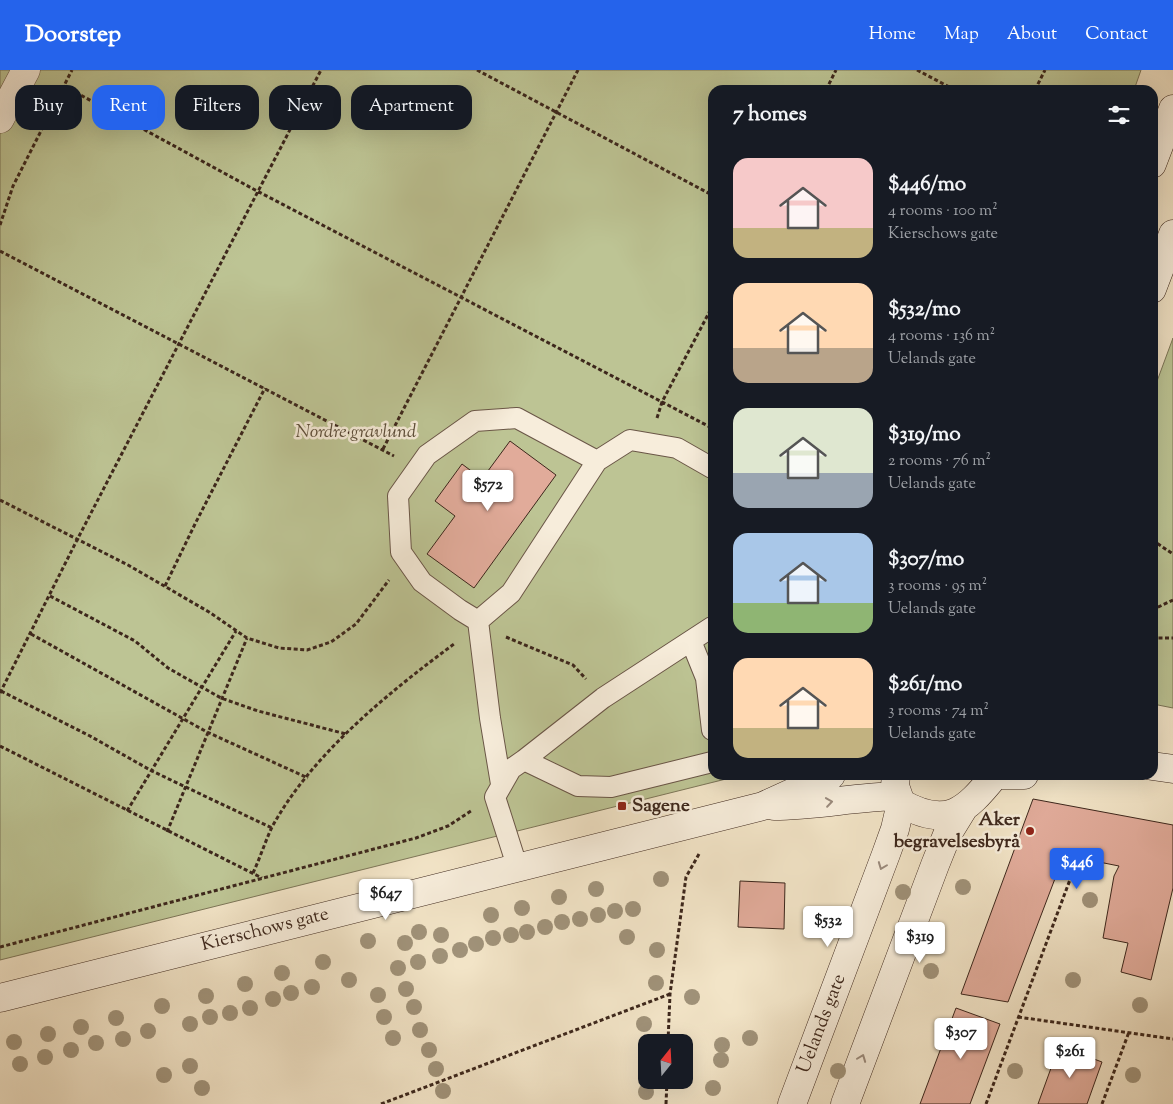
<!DOCTYPE html>
<meta charset="utf-8">
<style>
:root{--surface:#171b24;--page:#242831;--text:#f1f3f6;--muted:#9ea1a6;--accent:#2563eb}
body{margin:0;font-family:"Sorts Mill Goudy",serif;background:var(--page);color:var(--text);height:100vh;display:flex;flex-direction:column;font-size:19px;white-space:nowrap}
*{box-sizing:border-box;margin:0}
p{font-size:16px;color:var(--muted)}
.icon{flex:none;width:28px;height:28px;fill:none;stroke:currentColor;stroke-width:2;stroke-linecap:round;stroke-linejoin:round}
.map{position:relative;flex:1;overflow:hidden}
.details{position:absolute;left:708px;top:15px;width:450px;height:695px;display:flex;flex-direction:column;background:var(--surface);border-radius:15px;box-shadow:0 5px 20px #0002}
.details>*{flex:none}
.top-card{position:absolute;left:15px;top:15px;width:475px;height:45px;display:flex;gap:10px}
.needle{width:32px;rotate:18deg}
.tools{position:absolute;left:638px;top:964px;display:grid;gap:10px}
.tools a{display:grid;place-items:center;width:55px;height:55px;border-radius:10px;background:var(--surface);box-shadow:0 5px 20px #0002;font-size:25px}
.price{position:absolute;translate:-50% -42px;padding:0 11px;border-radius:5px;background:#fff;color:#222;font-size:16px;line-height:32px;filter:drop-shadow(0 1px 2px #0008)}
.price::after{content:'';position:absolute;left:50%;top:30px;width:15px;height:11px;margin-left:-8px;background:inherit;clip-path:polygon(0 0,100% 0,50% 100%)}
.price.active{background:var(--accent);color:#fff}
ul{padding:0;list-style:none}
li{display:flex;align-items:center;gap:15px;height:125px;padding:0 25px}
li span{display:grid;place-items:center;flex:none;width:140px;height:100px;border-radius:15px;color:#555}
li>.icon{margin-inline-start:auto}
span .icon{width:60px;height:60px;fill:#fffc;stroke-width:1}
li b{font-size:21px}
h2{display:flex;justify-content:space-between;align-items:center;height:60px;padding:0 25px;font-size:21px}
.chip{padding:0 18px;border-radius:15px;background:var(--surface);box-shadow:0 5px 20px #0002;font-size:18px;line-height:45px}
.chip.active{background:var(--accent);color:#fff}
header{display:flex;align-items:center;gap:30px;box-sizing:border-box;height:70px;padding:0 25px;background:var(--accent);color:#fff}
header strong{font-size:24px}
nav{display:flex;gap:28px;margin-inline-start:auto;font-size:18px}
.map>svg:first-child{display:block}
</style>
<header>
<strong>Doorstep</strong>
<nav><a>Home</a><a>Map</a><a>About</a><a>Contact</a></nav>
</header>
<div class="map">
<svg width="1173" height="1034" viewBox="0 0 1173 1034">
<rect width="100%" height="100%" fill="#f2e4c7"/>
<filter id="stains"><feTurbulence type="fractalNoise" baseFrequency=".004" numOctaves="4"/><feColorMatrix values="0 0 0 0 .2 0 0 0 0 .09 0 0 0 0 .02 0 0 0 .5 -.17"/></filter>
<radialGradient id="worn" r=".72"><stop offset=".6" stop-color="#630" stop-opacity="0"/><stop offset="1" stop-color="#630" stop-opacity=".3"/></radialGradient>
<!-- green -->
<path fill="#bdc494" stroke="#7d7658" d="M0 0H1141L1134 20H712V705H742L0 890Z
M1173 268V638L1153 634V322Z"/>
<!-- building -->
<path fill="#e1ab9a" stroke="#3d271c" d="M510 371 556 405 474 518 427 484 455 446 435 431 462 394 482 409Z
M1033 729 1173 755V818L1151 910 1121 902 1128 873 1103 868 1114 806 1119 796 1064 785 1008 932 961 924Z
M740 811 785 813 784 859 738 857Z
M956 938 1000 954 970 1034H920Z
M1059 976 1102 992 1087 1034H1038Z"/>
<g fill="none" stroke-linecap="round" stroke-linejoin="round">
<!-- lane casing -->
<g stroke="#6a5647" stroke-width="22">
<path id="lane" d="M597 391 517 348 475 351 427 385 398 426 401 482 422 512 460 540 478 551 511 523 597 391 630 370 677 378 712 398
M478 551 490 648 501 714
M691 571 706 608 712 660
M524 690 578 716 611 717 712 692
M517 796 495 727 511 699 524 690 603 628 712 557"/>
</g>
<!-- street casing -->
<g stroke="#6a5647" stroke-width="29">
<path id="street" d="M0 49 26 0"/>
</g>
<!-- secondary casing -->
<g stroke="#3d271c" stroke-width="29">
<path id="secondary" d="M1152 94 1173 39
M1152 219 1173 164
M1152 696 1173 699
M896 705 895 716 901 733C947 759 965 742 995 705
M995 705H1024
M774 736C815 736 855 727 897 726
M0 928 763 736 831 705
M792 1034 886 784 895 759 901 733
M845 1034 935 795 947 765 963 739"/>
</g>
<!-- path -->
<path stroke="#3d271c" stroke-width="3" stroke-dasharray="4 2.5" stroke-linecap="butt" d="M477 0 712 125
M917 0 955 20
M64 16 257 121 712 358
M826 20 836 0
M1035 20 1045 0
M0 155 13 116 72 0
M0 181 394 386
M657 348 662 332 712 237
M383 379 578 0
M0 430 128 495 209 542 247 568 279 578 307 580 331 572 356 554 389 510
M1152 470 1173 484
M165 516 195 454 265 318
M50 526 135 571 168 598 221 628 258 641 346 664
M1152 540 1173 530
M31 564 207 662 308 708
M506 567 573 595 586 609
M1152 568H1173
M1 621 90 666 152 701 272 758
M0 623 77 470 321 0
M0 676 262 808
M127 741 236 561
M167 762 247 568
M253 803C260 788 265 772 272 757 312 684 388 623 454 574
M0 877 416 768 448 756 471 741
M1018 947 1173 969
M668 972 670 924 686 807 699 784
M381 1034 670 924
M666 1034 667 1010
M986 1034 1074 799
M1102 1034 1129 962"/>
<!-- lane -->
<use href="#lane" stroke="#f7eddb" stroke-width="20"/>
<!-- street -->
<use href="#street" stroke="#f7eddb" stroke-width="28"/>
<!-- secondary -->
<use href="#secondary" stroke="#f7eddb" stroke-width="28"/>
</g>
<!-- trees -->
<g fill="#a09279">
<circle cx="661" cy="809" r="8"/>
<circle cx="963" cy="817" r="8"/>
<circle cx="596" cy="819" r="8"/>
<circle cx="903" cy="822" r="8"/>
<circle cx="559" cy="827" r="8"/>
<circle cx="1090" cy="830" r="8"/>
<circle cx="522" cy="838" r="8"/>
<circle cx="633" cy="839" r="8"/>
<circle cx="615" cy="841" r="8"/>
<circle cx="491" cy="845" r="8"/>
<circle cx="598" cy="845" r="8"/>
<circle cx="580" cy="849" r="8"/>
<circle cx="562" cy="852" r="8"/>
<circle cx="545" cy="857" r="8"/>
<circle cx="419" cy="862" r="8"/>
<circle cx="527" cy="862" r="8"/>
<circle cx="441" cy="865" r="8"/>
<circle cx="511" cy="865" r="8"/>
<circle cx="627" cy="867" r="8"/>
<circle cx="493" cy="868" r="8"/>
<circle cx="368" cy="871" r="8"/>
<circle cx="405" cy="873" r="8"/>
<circle cx="476" cy="874" r="8"/>
<circle cx="460" cy="880" r="8"/>
<circle cx="657" cy="880" r="8"/>
<circle cx="440" cy="886" r="8"/>
<circle cx="323" cy="892" r="8"/>
<circle cx="418" cy="892" r="8"/>
<circle cx="398" cy="898" r="8"/>
<circle cx="931" cy="901" r="8"/>
<circle cx="282" cy="903" r="8"/>
<circle cx="349" cy="910" r="8"/>
<circle cx="1073" cy="910" r="8"/>
<circle cx="656" cy="913" r="8"/>
<circle cx="245" cy="914" r="8"/>
<circle cx="312" cy="917" r="8"/>
<circle cx="406" cy="919" r="8"/>
<circle cx="291" cy="923" r="8"/>
<circle cx="378" cy="925" r="8"/>
<circle cx="206" cy="926" r="8"/>
<circle cx="692" cy="927" r="8"/>
<circle cx="273" cy="929" r="8"/>
<circle cx="1140" cy="935" r="8"/>
<circle cx="162" cy="936" r="8"/>
<circle cx="414" cy="937" r="8"/>
<circle cx="250" cy="938" r="8"/>
<circle cx="230" cy="943" r="8"/>
<circle cx="210" cy="947" r="8"/>
<circle cx="384" cy="947" r="8"/>
<circle cx="116" cy="948" r="8"/>
<circle cx="190" cy="954" r="8"/>
<circle cx="644" cy="954" r="8"/>
<circle cx="81" cy="957" r="8"/>
<circle cx="420" cy="960" r="8"/>
<circle cx="148" cy="961" r="8"/>
<circle cx="48" cy="964" r="8"/>
<circle cx="393" cy="968" r="8"/>
<circle cx="750" cy="968" r="8"/>
<circle cx="123" cy="969" r="8"/>
<circle cx="14" cy="972" r="8"/>
<circle cx="96" cy="973" r="8"/>
<circle cx="722" cy="975" r="8"/>
<circle cx="71" cy="980" r="8"/>
<circle cx="429" cy="980" r="8"/>
<circle cx="45" cy="987" r="8"/>
<circle cx="721" cy="990" r="8"/>
<circle cx="20" cy="994" r="8"/>
<circle cx="190" cy="996" r="8"/>
<circle cx="436" cy="999" r="8"/>
<circle cx="838" cy="1001" r="8"/>
<circle cx="1015" cy="1001" r="8"/>
<circle cx="164" cy="1005" r="8"/>
<circle cx="1133" cy="1005" r="8"/>
<circle cx="202" cy="1018" r="8"/>
<circle cx="713" cy="1018" r="8"/>
<circle cx="443" cy="1021" r="8"/>
<circle cx="646" cy="1022" r="8"/>
</g>
<!-- one-way arrows -->
<defs><path id="oneway-chevron" d="M-2-3.5L2.5 0L-2 3.5" fill="none" stroke-width="1.6" stroke-linecap="round" stroke-linejoin="round" transform="scale(1.25)"/></defs>
<g stroke="#9a8a7c">
<use href="#oneway-chevron" transform="translate(829 732) rotate(-8)"/>
<use href="#oneway-chevron" transform="translate(882 796) rotate(111)"/>
<use href="#oneway-chevron" transform="translate(862 988) rotate(-69)"/>
</g>
<!-- markers -->
<g fill="#8f2418" stroke="#f7eddb" stroke-width="2">
<rect x="617" y="731" width="10" height="10" rx="2.5"/>
<circle cx="1030" cy="761" r="5"/>
</g>
<g text-anchor="middle" dominant-baseline="central" stroke-width="5" stroke-linejoin="round" paint-order="stroke">
<!-- park labels -->
<g font-size="19" font-style="italic" fill="#5d4e3a" stroke="#f7eddb">
<text x="356" y="362">Nordre gravlund</text>
</g>
<!-- poi labels -->
<g font-size="19" font-weight="bold" fill="#3d271c" stroke="#f7eddb" text-anchor="start">
<text x="632" y="736">Sagene</text>
<text x="1020" y="750" text-anchor="end">Aker<tspan x="1020" dy="22">begravelsesbyrå</tspan></text>
</g>
<!-- street labels -->
<g font-size="19" fill="#3d271c" stroke="#f7eddb">
<text transform="translate(265 860) rotate(-14)">Kierschows gate</text>
<text transform="translate(822 954) rotate(-69)">Uelands gate</text>
</g>
</g>
<rect width="100%" height="100%" filter="url(#stains)"/>
<rect width="100%" height="100%" fill="url(#worn)"/>
</svg>
<div class="tools">
<a><svg class="needle" viewBox="-14 -14 28 28"><path d="M0-13l5 13h-10z" fill="#e53935"/><path d="M0 13l5-13h-10z" fill="#9ea1a6"/></svg></a>
</div>
<b class="price" style="left:488px;top:442px">$572</b>
<b class="price active" style="left:1077px;top:820px">$446</b>
<b class="price" style="left:386px;top:851px">$647</b>
<b class="price" style="left:828px;top:878px">$532</b>
<b class="price" style="left:920px;top:894px">$319</b>
<b class="price" style="left:961px;top:990px">$307</b>
<b class="price" style="left:1070px;top:1009px">$261</b>
<div class="top-card">
<a class="chip">Buy</a>
<a class="chip active">Rent</a>
<a class="chip">Filters</a>
<a class="chip">New</a>
<a class="chip">Apartment</a>
</div>
<section class="details">
<h2>7 homes<svg class="icon" aria-label="filters" viewBox="0 0 24 24"><path d="M4 7h16M4 17h16"/><circle cx="9" cy="7" r="2"/><circle cx="15" cy="17" r="2"/></svg></h2>
<ul>
<li><span style="background:linear-gradient(#f6c9c9 70%,#c2b280 0)"><svg class="icon" aria-label="home" viewBox="0 0 24 24"><path d="M3 11l9-7 9 7M6 9v11h12V9"/></svg></span><div><b>$446/mo</b><p>4 rooms · 100 m²</p><p>Kierschows gate</p></div></li>
<li><span style="background:linear-gradient(#ffd9b3 65%,#b9a48a 0)"><svg class="icon" aria-label="home" viewBox="0 0 24 24"><path d="M3 11l9-7 9 7M6 9v11h12V9"/></svg></span><div><b>$532/mo</b><p>4 rooms · 136 m²</p><p>Uelands gate</p></div></li>
<li><span style="background:linear-gradient(#dfe7d0 65%,#9aa5b1 0)"><svg class="icon" aria-label="home" viewBox="0 0 24 24"><path d="M3 11l9-7 9 7M6 9v11h12V9"/></svg></span><div><b>$319/mo</b><p>2 rooms · 76 m²</p><p>Uelands gate</p></div></li>
<li><span style="background:linear-gradient(#a9c7e8 70%,#8fb573 0)"><svg class="icon" aria-label="home" viewBox="0 0 24 24"><path d="M3 11l9-7 9 7M6 9v11h12V9"/></svg></span><div><b>$307/mo</b><p>3 rooms · 95 m²</p><p>Uelands gate</p></div></li>
<li><span style="background:linear-gradient(#ffd9b3 70%,#c2b280 0)"><svg class="icon" aria-label="home" viewBox="0 0 24 24"><path d="M3 11l9-7 9 7M6 9v11h12V9"/></svg></span><div><b>$261/mo</b><p>3 rooms · 74 m²</p><p>Uelands gate</p></div></li>
</ul>
</section>
</div>
